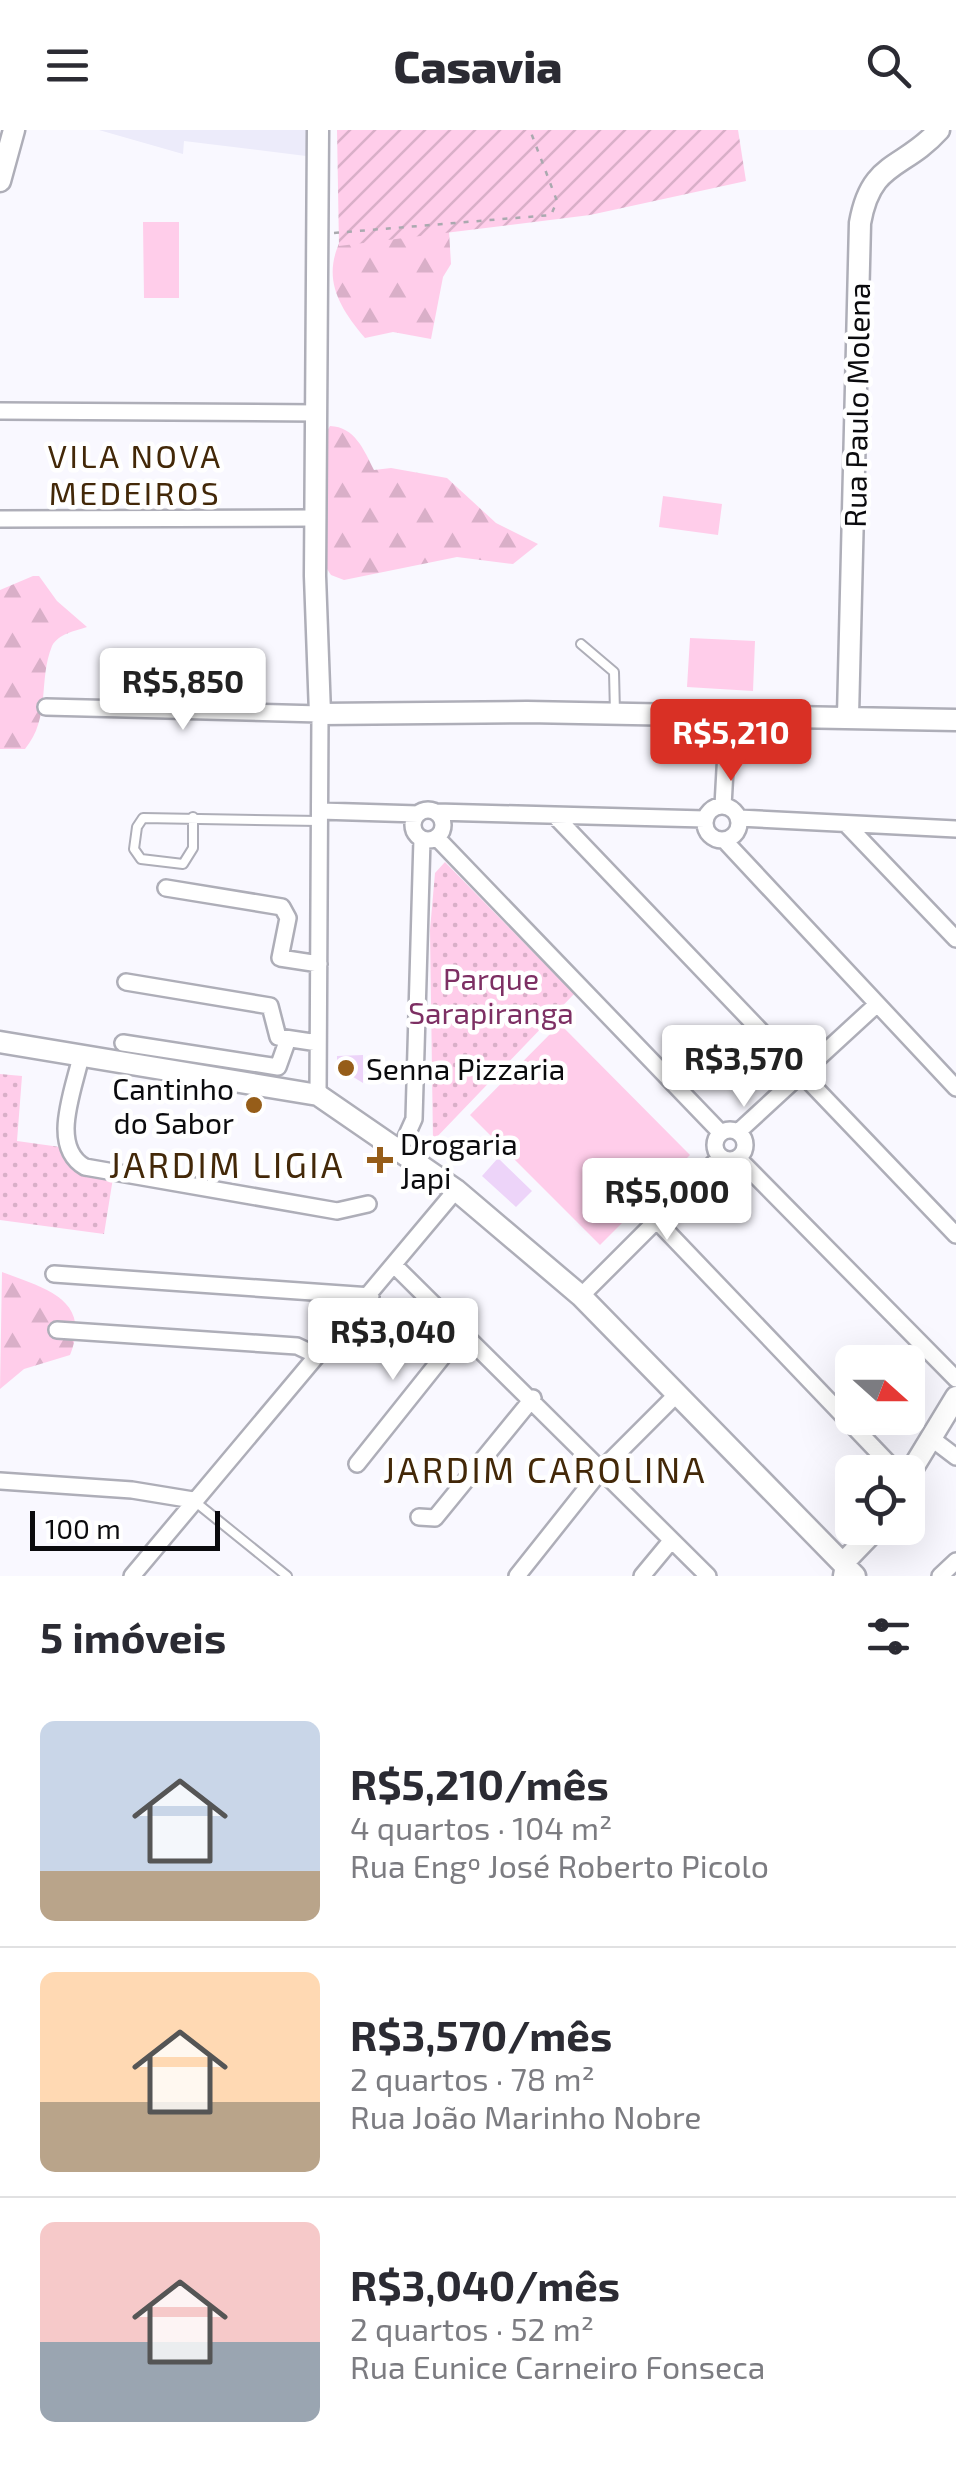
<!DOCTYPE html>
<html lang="pt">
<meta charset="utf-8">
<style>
:root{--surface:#fff;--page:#f2f2f3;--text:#2b2b33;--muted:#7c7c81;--line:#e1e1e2;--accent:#d93025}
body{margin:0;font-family:"Exo 2",sans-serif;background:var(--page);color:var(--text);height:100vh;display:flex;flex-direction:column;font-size:38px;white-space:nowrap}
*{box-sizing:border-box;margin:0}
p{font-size:32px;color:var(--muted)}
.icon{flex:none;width:55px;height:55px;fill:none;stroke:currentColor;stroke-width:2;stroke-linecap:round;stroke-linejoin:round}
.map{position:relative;height:1446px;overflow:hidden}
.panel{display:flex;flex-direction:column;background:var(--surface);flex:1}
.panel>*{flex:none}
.needle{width:65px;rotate:111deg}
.controls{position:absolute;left:835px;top:1215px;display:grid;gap:20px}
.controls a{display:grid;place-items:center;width:90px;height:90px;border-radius:15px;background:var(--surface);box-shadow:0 10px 40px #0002;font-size:50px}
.scale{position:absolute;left:30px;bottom:25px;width:190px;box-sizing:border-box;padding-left:10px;border:5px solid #0b0b0e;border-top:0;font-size:28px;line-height:35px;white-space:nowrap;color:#0b0b0e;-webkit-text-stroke:8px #fff;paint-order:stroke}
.price{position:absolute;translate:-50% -85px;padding:0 22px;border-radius:10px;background:#fff;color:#222;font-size:32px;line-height:65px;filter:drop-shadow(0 2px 5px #0008)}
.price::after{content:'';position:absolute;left:50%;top:60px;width:30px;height:22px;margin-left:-15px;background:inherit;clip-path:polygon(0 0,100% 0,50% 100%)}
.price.on{background:var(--accent);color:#fff}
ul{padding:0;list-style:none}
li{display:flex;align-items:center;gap:30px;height:250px;padding:0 40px}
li+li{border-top:2px solid var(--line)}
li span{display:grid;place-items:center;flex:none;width:280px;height:200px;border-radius:15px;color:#555}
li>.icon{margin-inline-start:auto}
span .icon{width:120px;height:120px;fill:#fffc;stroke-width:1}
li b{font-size:42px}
h2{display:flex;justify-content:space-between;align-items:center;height:120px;padding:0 40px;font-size:42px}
header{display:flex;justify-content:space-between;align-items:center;height:130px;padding:0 40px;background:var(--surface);font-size:45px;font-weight:800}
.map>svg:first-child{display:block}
</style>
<header><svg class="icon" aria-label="menu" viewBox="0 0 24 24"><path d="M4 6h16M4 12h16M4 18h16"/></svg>Casavia<svg class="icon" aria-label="search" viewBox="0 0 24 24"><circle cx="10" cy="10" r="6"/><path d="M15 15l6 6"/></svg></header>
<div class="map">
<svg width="956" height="1446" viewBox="0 0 956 1446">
<defs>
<pattern id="forest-firs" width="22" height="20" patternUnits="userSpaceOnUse" patternTransform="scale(2.5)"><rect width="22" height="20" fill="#ffcdea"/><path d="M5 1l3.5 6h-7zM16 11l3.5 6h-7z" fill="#d9afc8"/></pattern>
<pattern id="park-dots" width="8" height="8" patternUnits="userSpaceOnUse" patternTransform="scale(2.5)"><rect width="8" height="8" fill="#ffcdea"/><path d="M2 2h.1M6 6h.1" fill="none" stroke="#d9afc8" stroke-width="1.8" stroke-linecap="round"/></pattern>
<pattern id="garden-furrows" width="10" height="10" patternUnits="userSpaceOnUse" patternTransform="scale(2.5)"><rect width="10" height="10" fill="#ffcdea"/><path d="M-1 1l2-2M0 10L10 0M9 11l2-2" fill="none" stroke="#d9afc8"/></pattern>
</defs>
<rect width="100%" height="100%" fill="#f9f8ff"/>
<!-- built -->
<path fill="#ecebfa" d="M99 0H307L306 26 184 11 183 24Z"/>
<!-- grass -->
<path fill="#ffcdea" d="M143 92H179V168H144Z
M663 366 722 374 718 405 659 397Z
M690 508 755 511 753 561 687 557Z
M560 894 690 1025 600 1115 470 985Z"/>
<!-- forest -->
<path fill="url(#forest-firs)" d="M350 94 449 101 451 134 443 147 431 209 393 202 365 208C333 170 319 140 350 94Z
M330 296C355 297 364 320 374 340L391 338 447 348 496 393 538 414 513 434 457 427 344 450 331 445 321 430 324 306Z
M33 446H39L57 471 87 497C75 501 58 504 52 516 38 550 51 588 25 619H0V460Z
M2 1142C46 1159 92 1169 70 1225L24 1239 0 1259Z"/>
<!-- park -->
<path fill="url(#park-dots)" d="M445 732 574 864 433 1011 430 800 435 743Z
M0 944 22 946 17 1011 60 1017C69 1042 90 1046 113 1048L104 1104 0 1090Z"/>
<!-- garden -->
<path fill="url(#garden-furrows)" d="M337 0H738L746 51 590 85 339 116Z"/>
<!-- building -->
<path fill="#edd4f9" d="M363 925V953L337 937V926Z
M498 1028 532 1061 516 1077 482 1046Z"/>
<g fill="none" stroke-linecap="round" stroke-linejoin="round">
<!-- lane casing -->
<g stroke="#aeaeb8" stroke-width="12">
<path id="lane" d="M581 514 614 542 615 583
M193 687V718L183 734 141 729 134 719 137 697 143 688 319 691
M193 1370 287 1446"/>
</g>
<!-- street casing -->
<g stroke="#aeaeb8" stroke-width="20">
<path id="street" d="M0 281 318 283
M0 389 316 388
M46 577 320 584 318 965
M705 693a17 17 0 1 1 34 0a17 17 0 1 1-34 0Z
M723 676 728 585
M413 695a15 15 0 1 1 30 0a15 15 0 1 1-30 0Z
M320 681 418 684
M436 682 705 689
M556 687 956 1105
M739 688 956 699
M846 694 956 809
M437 708 721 1003
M724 710 956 958
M166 758 282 777 288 788 280 828 319 834
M126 852 270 876 278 907 318 913
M123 913 278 937 288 909
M81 926C74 960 49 1016 85 1037L337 1081 368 1074
M715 1015a15 15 0 1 1 30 0a15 15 0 1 1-30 0Z
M738 1002 875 876
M401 1018 414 989 422 709
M738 1028 956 1249
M657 1091 897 1342
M396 1137 708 1446
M54 1144 371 1166
M581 1166 720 1027
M57 1200 297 1216 316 1225
M931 1308 956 1327
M357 1334 464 1200
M0 1351 132 1360 193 1370
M419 1387 435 1388 533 1268
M132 1446 456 1060
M517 1446 602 1339 675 1266
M642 1446 671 1411
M940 1446 956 1431"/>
</g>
<!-- secondary casing -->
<g stroke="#aeaeb8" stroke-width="25">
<path id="secondary" d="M318 0 315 446 320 584 527 582 956 590
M0 51 14 0
M848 586 860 93C871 30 903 40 939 0
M0 912 318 965 456 1060 581 1166 855 1446
M908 1346 956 1267
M844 1446 847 1429 874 1401"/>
</g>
<!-- path -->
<path stroke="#aaa9af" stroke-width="2.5" stroke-dasharray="5 8" stroke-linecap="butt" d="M334 103 551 85 557 71 530 0"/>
<!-- lane -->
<use href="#lane" stroke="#fff" stroke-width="8"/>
<!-- street -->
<use href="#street" stroke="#fff" stroke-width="15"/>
<!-- secondary -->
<use href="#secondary" stroke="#fff" stroke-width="20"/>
</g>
<!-- markers -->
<g fill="#965d19" stroke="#fff" stroke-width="4">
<circle cx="346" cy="938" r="10"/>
<circle cx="254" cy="975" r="10"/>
<path d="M375 1015h10v10h10v10h-10v10h-10v-10h-10v-10h10z"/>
</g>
<g text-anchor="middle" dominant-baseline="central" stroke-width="9" stroke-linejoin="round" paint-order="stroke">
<!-- street labels -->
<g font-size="30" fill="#0b0b0e" stroke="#fff">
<text transform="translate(856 275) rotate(-89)">Rua Paulo Molena</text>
</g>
<!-- park labels -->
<g font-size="30" fill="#7d2f63" stroke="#fff">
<text x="491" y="848">Parque<tspan x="491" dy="34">Sarapiranga</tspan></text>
</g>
<!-- poi labels -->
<g font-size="30" fill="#0b0b0e" stroke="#fff" text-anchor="start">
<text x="366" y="938">Senna Pizzaria</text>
<text x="234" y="958" text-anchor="end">Cantinho<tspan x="234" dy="34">do Sabor</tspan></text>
<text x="400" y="1013">Drogaria<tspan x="400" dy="34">Japi</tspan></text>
</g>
<!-- neighbourhood labels -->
<g font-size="32" letter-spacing="2.5" fill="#432808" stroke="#fff">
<text x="135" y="325">VILA NOVA<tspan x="135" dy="37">MEDEIROS</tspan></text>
</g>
<!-- quarter labels -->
<g font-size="35" letter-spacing="2.5" fill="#432808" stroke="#fff">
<text x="227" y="1034">JARDIM LIGIA</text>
<text x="545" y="1339">JARDIM CAROLINA</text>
</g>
</g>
</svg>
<div class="controls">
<a><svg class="needle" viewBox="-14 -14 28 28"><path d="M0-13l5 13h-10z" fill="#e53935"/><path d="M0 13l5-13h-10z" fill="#7c7c81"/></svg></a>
<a><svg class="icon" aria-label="locate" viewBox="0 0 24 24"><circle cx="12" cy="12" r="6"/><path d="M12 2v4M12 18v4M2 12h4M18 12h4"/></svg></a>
</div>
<div class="scale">100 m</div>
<b class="price" style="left:183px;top:603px">R$5,850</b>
<b class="price on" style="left:731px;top:654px">R$5,210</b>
<b class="price" style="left:744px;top:980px">R$3,570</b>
<b class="price" style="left:667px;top:1113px">R$5,000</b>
<b class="price" style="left:393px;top:1253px">R$3,040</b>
</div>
<section class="panel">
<h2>5 imóveis<svg class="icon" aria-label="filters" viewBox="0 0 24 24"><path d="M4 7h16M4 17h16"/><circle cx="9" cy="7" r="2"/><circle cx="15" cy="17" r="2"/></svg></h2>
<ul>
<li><span style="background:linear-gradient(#c9d6e8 75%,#b9a48a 0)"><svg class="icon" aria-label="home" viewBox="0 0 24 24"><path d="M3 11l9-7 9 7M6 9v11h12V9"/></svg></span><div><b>R$5,210/mês</b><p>4 quartos · 104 m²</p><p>Rua Engº José Roberto Picolo</p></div></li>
<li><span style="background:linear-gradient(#ffd9b3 65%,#b9a48a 0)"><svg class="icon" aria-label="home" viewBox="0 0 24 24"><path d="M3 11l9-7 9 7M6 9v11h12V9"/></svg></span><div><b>R$3,570/mês</b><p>2 quartos · 78 m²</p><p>Rua João Marinho Nobre</p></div></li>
<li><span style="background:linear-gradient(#f6c9c9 60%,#9aa5b1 0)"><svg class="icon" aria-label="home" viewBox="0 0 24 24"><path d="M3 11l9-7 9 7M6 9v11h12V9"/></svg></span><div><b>R$3,040/mês</b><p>2 quartos · 52 m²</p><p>Rua Eunice Carneiro Fonseca</p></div></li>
</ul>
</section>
